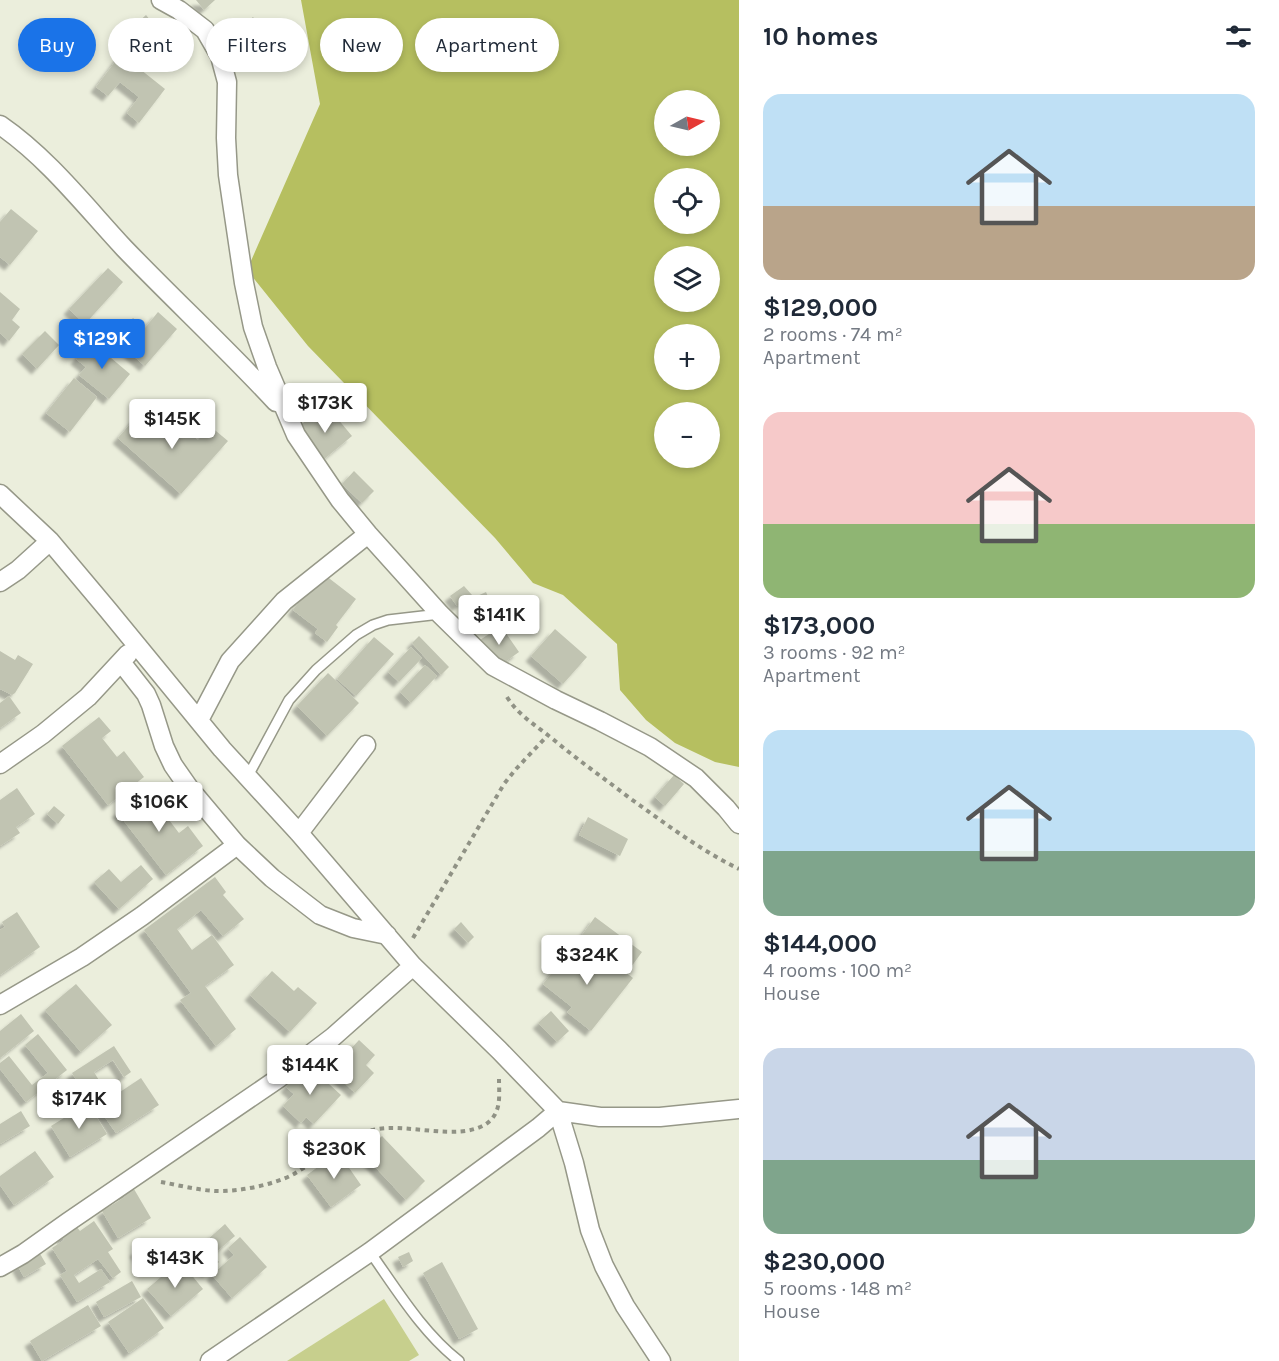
<!DOCTYPE html>
<meta charset="utf-8">
<style>
:root{--surface:#fff;--page:#f6f6f7;--text:#1f2937;--muted:#747a83;--accent:#1a73e8}
body{margin:0;font-family:Karla,sans-serif;background:var(--page);color:var(--text);height:100vh;display:flex;flex-direction:column;font-size:22px;white-space:nowrap}
*{box-sizing:border-box;margin:0}
p{font-size:20px;color:var(--muted)}
.icon{flex:none;width:33px;height:33px;fill:none;stroke:currentColor;stroke-width:2;stroke-linecap:round;stroke-linejoin:round}
.map{position:relative;flex:1;overflow:hidden}
.panel{display:flex;flex-direction:column;background:var(--surface);width:540px}
.panel>*{flex:none}
.banner{position:absolute;left:18px;top:18px;width:570px;height:54px;display:flex;gap:12px}
.needle{width:39px;rotate:82deg}
.controls{position:absolute;left:654px;top:90px;display:grid;gap:12px}
.controls a{display:grid;place-items:center;width:66px;height:66px;border-radius:50%;background:var(--surface);box-shadow:0 3px 9px #0003;font-size:30px}
.price{position:absolute;translate:-50% -51px;padding:0 14px;border-radius:6px;background:#fff;color:#222;font-size:20px;line-height:39px;filter:drop-shadow(0 2px 3px #0008)}
.price::after{content:'';position:absolute;left:50%;top:36px;width:18px;height:14px;margin-left:-9px;background:inherit;clip-path:polygon(0 0,100% 0,50% 100%)}
.price.active{background:var(--accent);color:#fff}
ul{padding:0;list-style:none}
li{display:grid;align-content:center;gap:12px;height:318px;padding:0 24px}
li span{display:grid;place-items:center;height:186px;border-radius:18px;color:#555}
li>.icon{margin-inline-start:auto}
span .icon{width:108px;height:108px;fill:#fffc;stroke-width:1}
li b{font-size:26px}
h2{display:flex;justify-content:space-between;align-items:center;height:72px;padding:0 24px;font-size:26px}
.chip{padding:0 21px;border-radius:27px;background:var(--surface);box-shadow:0 3px 9px #0003;font-size:21px;line-height:54px}
.chip.active{background:var(--accent);color:#fff}
main{display:flex;flex:1;min-height:0}
.map>svg:first-child{display:block}
</style>
<main>
<div class="map">
<svg width="739" height="1361" viewBox="0 0 739 1361">
<defs>
<filter id="shadow"><feDropShadow dx="-5.5" dy="5.5" stdDeviation="1.5" flood-color="#0004"/></filter>
</defs>
<rect width="100%" height="100%" fill="#ebeedc"/>
<!-- green -->
<path fill="#c7cf8d" d="M384 1299 419 1355 409 1361H287Z"/>
<!-- forest -->
<path fill="#b6bf60" fill-rule="evenodd" d="M301 0H739V767L715 762 675 743 646 720 620 690 617 644 563 595 533 583 495 538 308 346 247 270 320 104ZM664 100H710V146H664ZM664 178H710V224H664ZM664 256H710V302H664ZM664 334H710V380H664ZM664 412H710V458H664Z"/>
<!-- building -->
<path fill="#c1c4b2" filter="url(#shadow)" d="M196 0H215L204 10Z
M146 15 156 27 140 41 129 30Z
M253 17 268 35 246 52 231 34Z
M121 54 165 89 139 123 127 113 139 97 120 82 108 96 96 87Z
M11 209 38 231 10 265 0 257V222Z
M108 268 123 282 85 324 69 309Z
M0 292 20 309 12 320 20 327 9 341 0 333Z
M158 312 177 329 145 366 114 339 133 318 145 328Z
M45 331 59 345 37 369 22 354Z
M91 341 130 374 109 399 79 375 86 367 76 359Z
M74 378 97 397 70 432 46 413Z
M143 409 175 438 184 428 198 440 210 426 228 441 181 494 118 438Z
M332 412 352 436 323 460 297 428 313 415 320 422Z
M354 471 374 491 362 503 342 484Z
M321 572 356 599 336 625 338 627 327 642 315 633 318 629 293 610Z
M464 586 472 595 457 606 450 596Z
M486 592 499 621 486 627 473 598Z
M501 626 519 652 498 667 480 640Z
M555 629 587 657 563 684 531 656Z
M419 636 449 667 441 675 412 643Z
M374 637 394 654 356 696 337 679Z
M411 647 422 658 399 682 388 672Z
M0 651 15 660 18 655 33 664 15 693 12 695 0 689Z
M425 665 437 676 411 703 400 692Z
M328 673 359 703 327 736 297 706Z
M9 696 21 713 0 728V703Z
M99 717 111 731 102 738 117 757 124 751 144 777 108 805 62 746Z
M674 775 684 784 665 806 655 797Z
M17 788 35 814 16 827 20 833 0 846V800Z
M146 790 179 833 188 826 203 846 166 875 117 812Z
M54 806 65 815 58 824 47 814Z
M588 817 628 839 620 856 579 835Z
M141 865 153 879 119 909 94 882 109 869 121 882Z
M215 877 226 892 223 895 244 919 223 936 201 910 177 929 192 950 212 935 234 965 205 986 236 1029 216 1046 180 1000 191 993 144 930Z
M17 912 40 947 0 975V930L5 927 2 922Z
M595 917 642 952 631 967 597 942 590 951 577 942Z
M461 922 474 937 468 943 454 929Z
M574 945 601 967 608 959 633 978 591 1031 567 1012 572 1007 543 984Z
M272 971 294 991 298 987 317 1003 290 1032 250 995Z
M76 984 112 1025 81 1052 45 1010Z
M551 1011 569 1031 557 1042 538 1023Z
M21 1014 34 1031 0 1058V1031Z
M38 1034 67 1070 26 1102 0 1069V1063L9 1056 32 1085 48 1073 25 1045Z
M359 1040 375 1055 366 1065 374 1073 355 1093 325 1064 341 1047 347 1053Z
M114 1046 131 1072 124 1077 113 1060 94 1072 103 1087 87 1097 72 1073Z
M307 1064 341 1095 314 1124 306 1117 301 1123 283 1106 294 1094 286 1087Z
M141 1078 159 1105 116 1133 93 1100 106 1091 111 1098Z
M88 1103 107 1134 70 1157 51 1126Z
M21 1111 30 1126 0 1144V1124Z
M382 1136 425 1181 406 1200 363 1154Z
M35 1151 54 1177 14 1205 0 1185V1176Z
M338 1152 361 1185 331 1207 307 1175Z
M131 1184 151 1218 118 1238 102 1211 125 1197 121 1190Z
M94 1221 113 1249 108 1252 121 1272 113 1278 98 1259 74 1275 79 1283 101 1269 110 1282 77 1302 60 1275 67 1271 52 1248 64 1240 61 1235 76 1226 80 1231Z
M225 1224 235 1236 215 1253 205 1242Z
M240 1237 267 1267 232 1298 212 1275 234 1255 228 1248Z
M156 1238 163 1251 142 1263 135 1251Z
M201 1243 219 1262 207 1272 190 1253Z
M39 1252 46 1264 24 1277 17 1265Z
M409 1252 413 1261 403 1267 398 1257Z
M180 1261 203 1289 171 1316 147 1289Z
M442 1262 478 1329 459 1339 423 1273Z
M132 1281 141 1297 104 1317 96 1302Z
M143 1298 164 1328 129 1353 108 1322Z
M88 1305 101 1326 42 1361 30 1341Z"/>
<g fill="none" stroke-linecap="round" stroke-linejoin="round">
<!-- service casing -->
<g stroke="#969888" stroke-width="12">
<path id="service" d="M248 776 289 700 316 670 356 635 373 625 388 620 440 614
M370 1252C397 1290 422 1332 459 1361"/>
</g>
<!-- minor casing -->
<g stroke="#969888" stroke-width="21">
<path id="minor" d="M161 0 179 10 205 30 220 56 227 82 226 138 228 175 244 283 253 327 267 367 296 435 340 500 368 534 440 614 493 666 556 700 600 721 650 747 696 778 726 808 739 824
M0 125C48 158 85 206 124 248 174 300 227 349 276 402
M0 494 50 541 108 610 222 749 299 833 413 966 499 1050 558 1111 600 1117H660L739 1109
M0 582 18 570 50 541
M121 662 146 694 151 705 164 746 173 765 189 788 237 845 272 878 320 915 353 928 387 935
M199 720 230 661 284 601 368 534
M0 764 43 734 88 697 128 654
M299 833 366 745
M0 1005 82 957 142 916 237 845
M0 1267 23 1254 68 1222 279 1078 333 1037 413 966
M210 1361 370 1252 538 1128 558 1111 574 1163 590 1230 604 1266 625 1306 661 1361"/>
</g>
<!-- path -->
<path stroke="#909285" stroke-width="4" stroke-dasharray="4.5 4.5" stroke-linecap="butt" d="M507 697C519 716 537 726 554 740 579 761 605 779 631 799 666 824 700 850 739 869
M413 938 504 784 516 769 548 735
M161 1182C178 1185 197 1190 215 1191 238 1192 273 1185 294 1174 302 1169 310 1164 318 1160 335 1149 353 1134 373 1130 406 1122 457 1142 486 1124 502 1113 499 1096 499 1079"/>
<!-- service -->
<use href="#service" stroke="#fff" stroke-width="9"/>
<!-- minor -->
<use href="#minor" stroke="#fff" stroke-width="18"/>
</g>
</svg>
<div class="controls">
<a><svg class="needle" viewBox="-14 -14 28 28"><path d="M0-13l5 13h-10z" fill="#e53935"/><path d="M0 13l5-13h-10z" fill="#747a83"/></svg></a>
<a><svg class="icon" aria-label="locate" viewBox="0 0 24 24"><circle cx="12" cy="12" r="6"/><path d="M12 2v4M12 18v4M2 12h4M18 12h4"/></svg></a>
<a><svg class="icon" aria-label="layers" viewBox="0 0 24 24"><path d="M12 4l9 5-9 5-9-5zM3 14l9 5 9-5"/></svg></a>
<a>+</a>
<a>−</a>
</div>
<b class="price active" style="left:102px;top:370px">$129K</b>
<b class="price" style="left:325px;top:434px">$173K</b>
<b class="price" style="left:172px;top:450px">$145K</b>
<b class="price" style="left:499px;top:646px">$141K</b>
<b class="price" style="left:159px;top:833px">$106K</b>
<b class="price" style="left:587px;top:986px">$324K</b>
<b class="price" style="left:310px;top:1096px">$144K</b>
<b class="price" style="left:79px;top:1130px">$174K</b>
<b class="price" style="left:334px;top:1180px">$230K</b>
<b class="price" style="left:175px;top:1289px">$143K</b>
<div class="banner">
<a class="chip active">Buy</a>
<a class="chip">Rent</a>
<a class="chip">Filters</a>
<a class="chip">New</a>
<a class="chip">Apartment</a>
</div>
</div>
<section class="panel">
<h2>10 homes<svg class="icon" aria-label="filters" viewBox="0 0 24 24"><path d="M4 7h16M4 17h16"/><circle cx="9" cy="7" r="2"/><circle cx="15" cy="17" r="2"/></svg></h2>
<ul>
<li><span style="background:linear-gradient(#bfe0f5 60%,#b9a48a 0)"><svg class="icon" aria-label="home" viewBox="0 0 24 24"><path d="M3 11l9-7 9 7M6 9v11h12V9"/></svg></span><div><b>$129,000</b><p>2 rooms · 74 m²</p><p>Apartment</p></div></li>
<li><span style="background:linear-gradient(#f6c9c9 60%,#8fb573 0)"><svg class="icon" aria-label="home" viewBox="0 0 24 24"><path d="M3 11l9-7 9 7M6 9v11h12V9"/></svg></span><div><b>$173,000</b><p>3 rooms · 92 m²</p><p>Apartment</p></div></li>
<li><span style="background:linear-gradient(#bfe0f5 65%,#7fa58c 0)"><svg class="icon" aria-label="home" viewBox="0 0 24 24"><path d="M3 11l9-7 9 7M6 9v11h12V9"/></svg></span><div><b>$144,000</b><p>4 rooms · 100 m²</p><p>House</p></div></li>
<li><span style="background:linear-gradient(#c9d6e8 60%,#7fa58c 0)"><svg class="icon" aria-label="home" viewBox="0 0 24 24"><path d="M3 11l9-7 9 7M6 9v11h12V9"/></svg></span><div><b>$230,000</b><p>5 rooms · 148 m²</p><p>House</p></div></li>
</ul>
</section>
</main>
